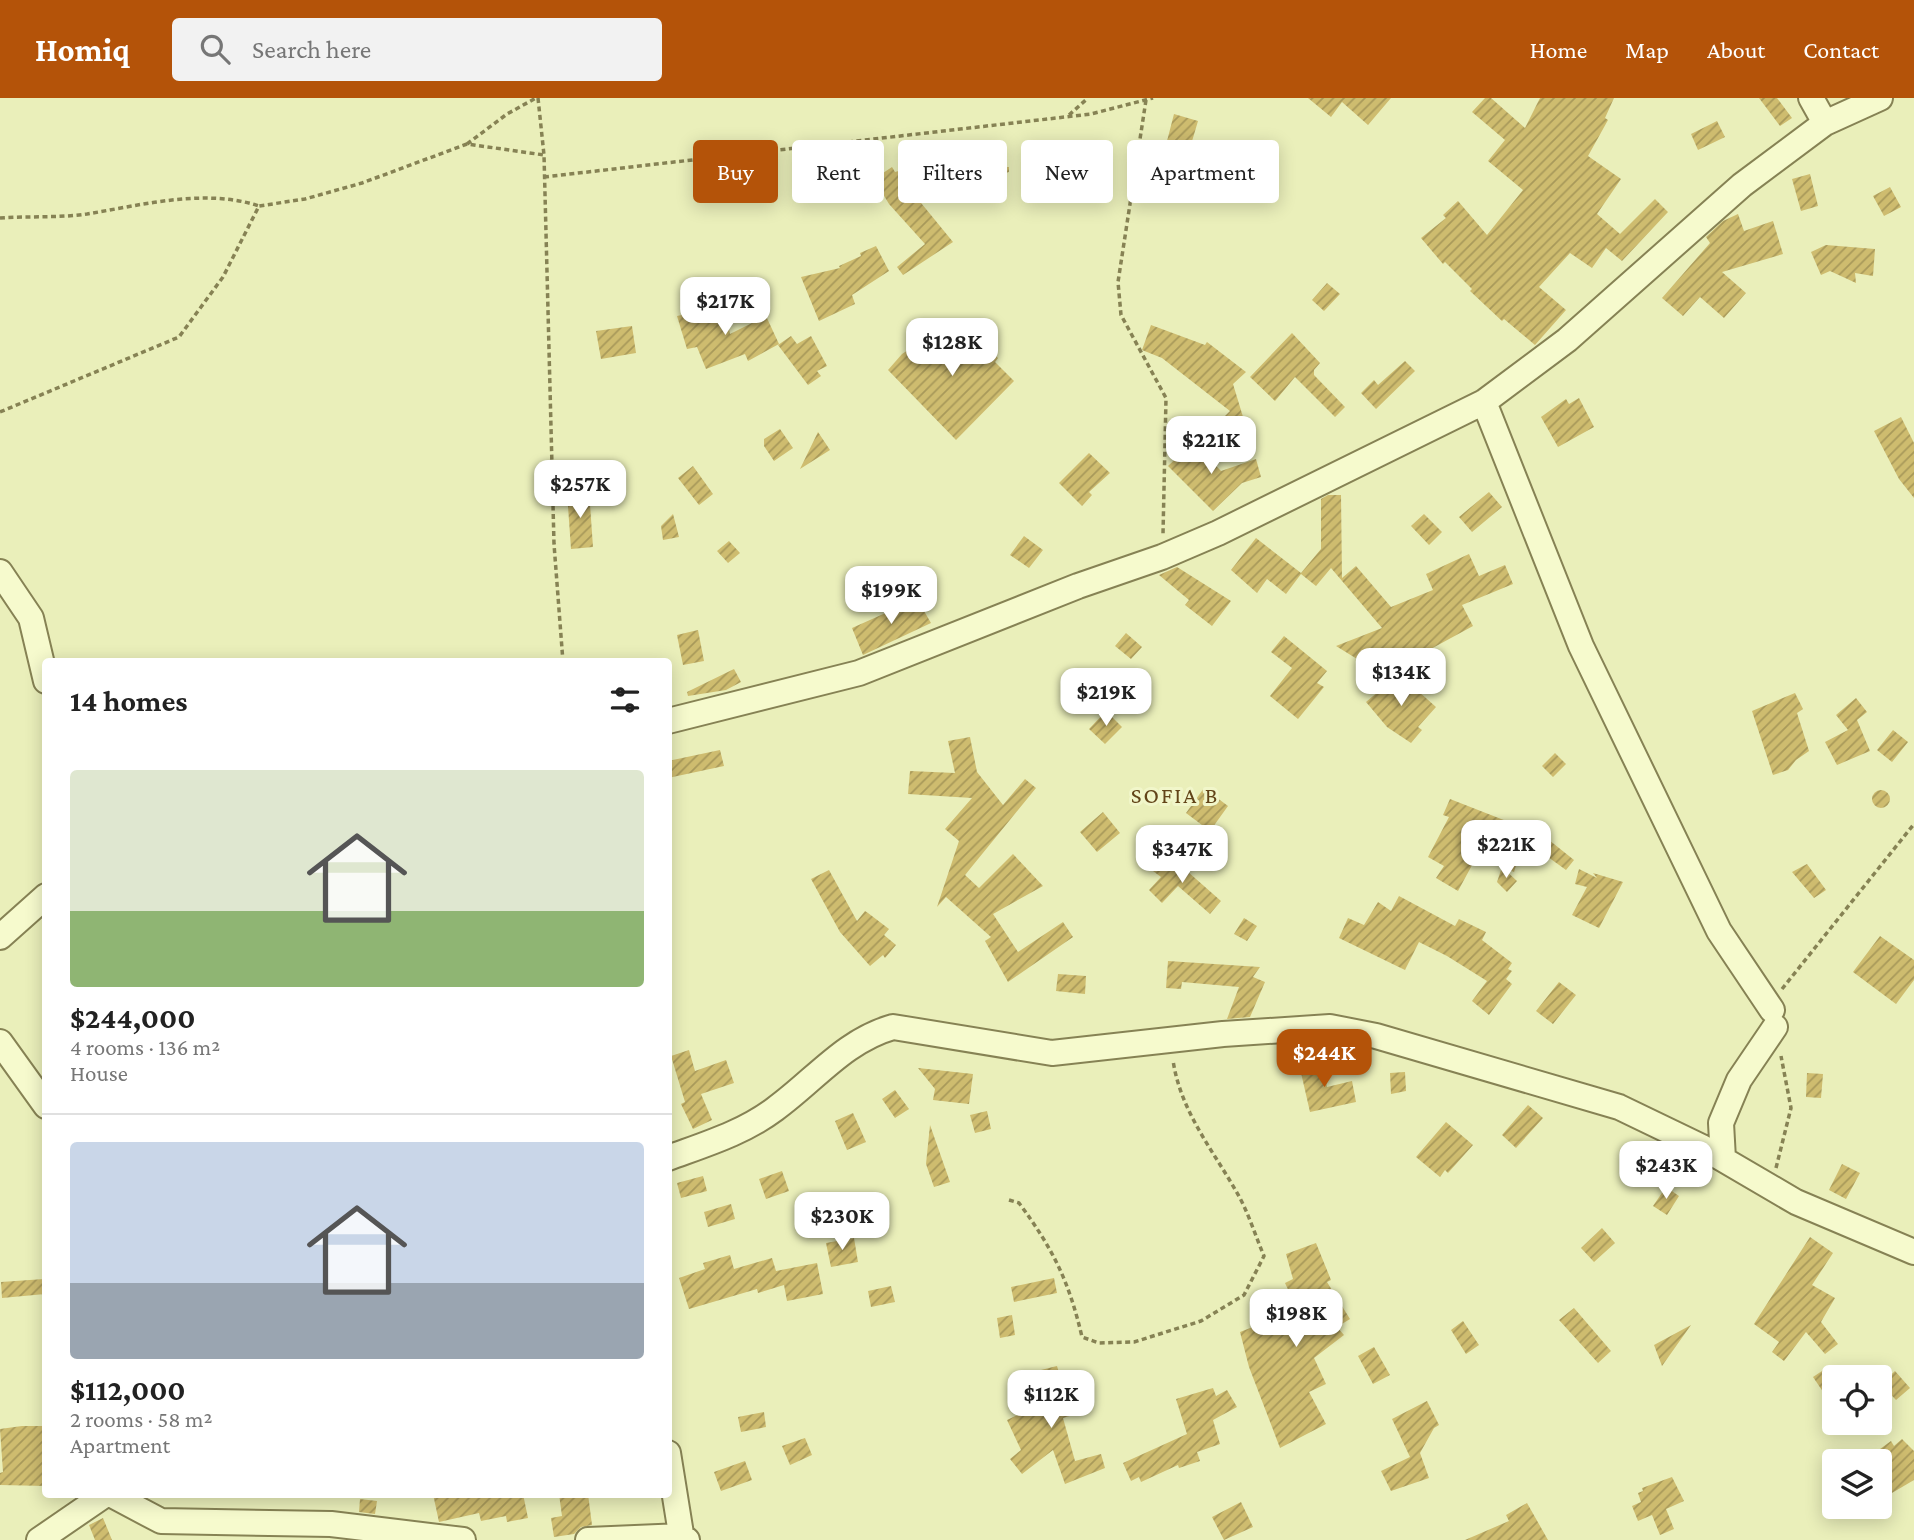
<!DOCTYPE html>
<meta charset="utf-8">
<style>
:root{--surface:#fff;--page:#f2f2f2;--text:#222;--muted:#767676;--line:#e0e0e0;--accent:#b45309}
body{margin:0;font-family:"Crimson Pro",serif;background:var(--page);color:var(--text);height:100vh;display:flex;flex-direction:column;font-size:26px;white-space:nowrap}
*{box-sizing:border-box;margin:0}
p{font-size:23px;color:var(--muted)}
.icon{flex:none;width:38px;height:38px;fill:none;stroke:currentColor;stroke-width:2;stroke-linecap:round;stroke-linejoin:round}
.map{position:relative;flex:1;overflow:hidden}
.side{position:absolute;left:42px;top:560px;width:630px;height:840px;display:flex;flex-direction:column;background:var(--surface);border-radius:7px;box-shadow:0 4px 18px #0003}
.side>*{flex:none}
.top-card{position:absolute;left:693px;top:42px;width:665px;height:63px;display:flex;gap:14px}
.tools{position:absolute;left:1822px;top:1267px;display:grid;gap:14px}
.tools a{display:grid;place-items:center;width:70px;height:70px;border-radius:7px;background:var(--surface);box-shadow:0 4px 18px #0003;font-size:35px}
.price{position:absolute;translate:-50% -60px;padding:0 16px;border-radius:14px;background:#fff;color:#222;font-size:23px;line-height:46px;filter:drop-shadow(0 2px 4px #0008)}
.price::after{content:'';position:absolute;left:50%;top:42px;width:21px;height:16px;margin-left:-10px;background:inherit;clip-path:polygon(0 0,100% 0,50% 100%)}
.price.active{background:var(--accent);color:#fff}
ul{padding:0;list-style:none}
li{display:grid;align-content:center;gap:14px;height:371px;padding:0 28px}
li+li{border-top:2px solid var(--line)}
li span{display:grid;place-items:center;height:217px;border-radius:7px;color:#555}
li>.icon{margin-inline-start:auto}
span .icon{width:126px;height:126px;fill:#fffc;stroke-width:1}
li b{font-size:30px}
h2{display:flex;justify-content:space-between;align-items:center;height:84px;padding:0 28px;font-size:30px}
.pill{padding:0 24px;border-radius:7px;background:var(--surface);box-shadow:0 4px 18px #0003;font-size:24px;line-height:63px}
.pill.active{background:var(--accent);color:#fff}
header{display:flex;align-items:center;gap:42px;box-sizing:border-box;height:98px;padding:0 35px;background:var(--accent);color:#fff}
header strong{font-size:33px}
nav{display:flex;gap:38px;margin-inline-start:auto;font-size:24px}
.search{width:490px;height:63px;background:var(--page);display:flex;align-items:center;gap:18px;box-sizing:border-box;padding:0 24px;border-radius:7px;color:var(--muted);font-size:26px}
.map>svg:first-child{display:block}
</style>
<header>
<strong>Homiq</strong>
<div class="search"><svg class="icon" aria-label="search" viewBox="0 0 24 24"><circle cx="10" cy="10" r="6"/><path d="M15 15l6 6"/></svg>Search here</div>
<nav><a>Home</a><a>Map</a><a>About</a><a>Contact</a></nav>
</header>
<div class="map">
<svg width="1914" height="1442" viewBox="0 0 1914 1442">
<defs>
<pattern id="building-hatch" width="6" height="6" patternUnits="userSpaceOnUse" patternTransform="scale(1.75)"><rect width="6" height="6" fill="#cebc6f"/><path d="M-1 1l2-2M0 6l6-6M5 7l2-2" fill="none" stroke="#a8995a"/></pattern>
</defs>
<rect width="100%" height="100%" fill="#eaefba"/>
<!-- building -->
<path fill="url(#building-hatch)" d="M1308 0H1391L1368 27 1342 4 1331 19Z
M1485 0H1491L1525 30 1540 0H1614L1605 20 1608 22 1588 58 1621 81 1597 116 1620 136 1655 101 1668 114 1622 163 1606 150 1592 170 1570 155 1539 189 1566 212 1535 247 1504 221 1502 223 1470 193 1472 191 1445 164 1443 166 1421 140 1446 120 1443 117 1458 103 1487 137 1523 92 1488 63 1505 42 1472 14Z
M1759 0H1777L1792 20 1780 28Z
M1174 16 1198 23 1190 50 1167 43Z
M1717 23 1725 39 1698 52 1691 36Z
M959 56 962 69H1009V74L996 78V97H979V82L917 100 953 144 903 177 897 169 925 146 889 106 874 81 892 69 895 74Z
M1810 76 1818 108 1801 113 1792 81Z
M1890 89 1901 109 1884 118 1873 98Z
M1738 116 1744 133 1773 123 1783 156 1722 174 1746 195 1724 220 1700 199 1683 218 1662 200 1710 145 1706 139 1723 123Z
M1826 147 1875 151 1873 178 1855 175 1856 185 1830 173 1821 177 1811 154Z
M876 148 889 173 852 197 855 206 819 223 801 179 840 170 839 168 861 158 860 155Z
M1327 185 1340 196 1324 213 1312 202Z
M725 208 730 236 766 218 779 246 748 263 745 256 706 271 697 249 687 251 677 218Z
M954 222 979 250 982 246 998 260 995 264 1014 283 956 342 888 272 902 256Z
M1151 227 1205 247 1207 244 1246 274 1233 286 1254 355 1222 321 1230 313 1162 260 1142 252Z
M632 228 636 255 601 261 596 233Z
M1292 235 1320 265 1314 272V277L1345 309 1335 319 1295 279 1275 303 1250 279Z
M791 238 797 246 811 238 827 268 817 273 821 278 808 287 778 247Z
M1405 263 1415 273 1376 311 1361 295 1374 282 1378 287Z
M1579 300 1594 329 1558 349 1541 319 1566 301 1569 306Z
M1901 319 1914 345V400L1899 381 1874 333Z
M780 331 793 350 774 363 764 348V341Z
M818 334 830 352 800 371Z
M1193 344 1221 373 1256 361 1261 379 1242 385 1213 413 1168 368Z
M1089 355 1110 375 1089 394 1092 397 1082 408 1059 385Z
M693 368 713 396 699 407 678 380Z
M589 392 593 449 571 451 567 394Z
M1489 394 1502 409 1472 434 1459 419Z
M1328 397H1341L1342 480 1356 468 1391 509 1433 492 1426 476 1469 456 1479 478 1505 467 1513 486 1462 507 1473 528 1383 577 1336 548 1382 530 1331 470 1316 488 1301 476 1286 496 1267 481 1257 495 1231 472 1256 440 1301 475 1321 451V401Z
M673 416 679 439 663 442 661 428Z
M1424 416 1442 434 1429 447 1411 428Z
M1024 438 1043 452 1029 470 1010 457Z
M729 443 740 455 728 465 717 453Z
M1177 469 1231 503 1212 528 1185 507 1189 502 1159 477Z
M917 501 931 525 863 557 852 530Z
M698 532 704 563 683 567 677 537Z
M1126 535 1142 549 1131 561 1115 548Z
M1284 538 1327 573 1317 585 1324 589 1298 621 1270 598 1292 570 1271 554Z
M734 571 741 584 726 592 688 598 687 594Z
M1399 576 1436 609 1418 629 1422 632 1411 645 1387 629 1366 604Z
M1795 595 1803 611 1797 615 1809 653 1796 662 1788 672 1773 677 1752 613Z
M1856 600 1867 614 1857 622 1870 653 1837 667 1825 644 1848 632 1836 617Z
M1106 613 1122 629 1105 646 1089 631Z
M1893 632 1908 644 1892 664 1877 652Z
M970 639 977 674 1003 707 1025 681 1036 690 965 777 979 790 1013 756 1043 788 993 816 1018 854 1063 824 1073 839 1008 884 985 843 991 839 946 799 937 809 959 743 945 731 972 700 908 696 910 673 955 675 948 643Z
M720 652 724 668 668 680V663Z
M1555 655 1566 666 1553 679 1542 668Z
M1204 690 1228 708 1210 733 1186 715Z
M1872 701a9 9 0 1 1 18 0a9 9 0 1 1-18 0Z
M1450 701 1519 728 1524 722 1574 762 1566 772 1530 746 1519 758 1514 774 1477 758 1458 793 1436 780 1444 768 1428 759 1449 719 1443 717Z
M1103 714 1120 735 1097 754 1080 734Z
M1164 758 1179 766 1221 803 1210 816 1178 788 1162 805 1149 792 1161 779 1153 773Z
M1807 766 1826 792 1814 800 1792 774Z
M1502 769 1517 783 1507 794 1497 784Z
M1579 771 1597 780 1593 775 1623 784 1599 830 1572 817 1587 789 1575 786Z
M829 772 857 823 865 813 868 815 889 831 884 837 896 847 885 860 883 857 870 868 840 834 811 781Z
M1399 798 1455 828 1459 821 1486 834 1482 842 1512 865 1508 871 1512 873 1506 881 1512 886 1489 917 1472 903 1487 883 1447 858 1419 844 1405 872 1339 840 1348 820 1364 827 1378 804 1391 813Z
M1244 820 1257 828 1247 843 1234 836Z
M1880 838 1914 862V882L1896 906 1853 874Z
M1168 863 1260 869 1253 879 1265 884 1250 919 1227 921 1239 889 1182 884 1181 891 1166 890Z
M1058 876 1086 878 1085 896 1056 893Z
M1559 884 1576 897 1553 926 1536 913Z
M689 952 695 973 726 962 734 985 701 996 712 1022 693 1031 681 1006 685 1004 671 958Z
M1316 962 1317 969 1323 968 1327 989 1352 983 1356 1004 1310 1014 1299 966Z
M918 970 973 976 969 1006 933 1002 935 991Z
M1405 974 1406 993 1391 996 1390 975Z
M1807 975 1823 976 1821 1000 1806 999Z
M895 992 909 1011 895 1020 882 1001Z
M1528 1007 1543 1020 1516 1050 1502 1037Z
M987 1013 991 1031 975 1035 970 1017Z
M853 1015 866 1044 847 1052 835 1023Z
M1446 1024 1473 1047 1448 1075 1445 1072 1440 1079 1416 1059Z
M930 1027 950 1084 934 1089 926 1066Z
M1842 1066 1860 1075 1846 1101 1829 1092Z
M782 1073 789 1093 766 1101 759 1081Z
M703 1078 707 1093 681 1100 677 1085Z
M1666 1089 1679 1098 1667 1117 1653 1108Z
M731 1106 735 1121 708 1129 704 1114Z
M1602 1130 1615 1145 1594 1164 1581 1150Z
M1810 1139 1833 1155 1812 1187 1835 1200 1821 1224 1838 1246 1825 1256 1806 1234 1784 1263 1772 1254 1779 1244 1754 1226Z
M854 1140 858 1164 831 1169 826 1145Z
M1316 1145 1331 1182 1327 1184 1350 1221 1337 1229 1344 1237 1314 1260 1326 1286 1309 1294 1326 1326 1280 1350 1249 1269 1240 1234 1263 1225 1267 1237 1303 1224 1285 1185 1293 1181 1286 1156Z
M730 1157 734 1171 772 1160 776 1173 817 1165 823 1196 787 1203 784 1187 758 1195 757 1191 689 1211 679 1180 705 1171 703 1165Z
M1054 1180 1057 1195 1014 1204 1011 1189Z
M44 1181 45 1196 2 1200 1 1184Z
M891 1188 895 1204 871 1209 868 1193Z
M1574 1210 1611 1253 1598 1265 1559 1222Z
M1012 1217 1015 1237 1000 1240 997 1220Z
M1463 1223 1479 1247 1466 1256 1451 1232Z
M1691 1227 1662 1268 1654 1247Z
M1374 1249 1390 1277 1373 1286 1358 1258Z
M1057 1268 1065 1296 1075 1293 1083 1314 1063 1320 1075 1363 1101 1356 1105 1370 1065 1386 1053 1352 1022 1376 1010 1361 1021 1352 1007 1322 1040 1306 1035 1289 1041 1287 1037 1273Z
M1825 1271 1834 1284V1310L1813 1279Z
M1895 1273 1910 1290 1896 1302 1881 1286Z
M1213 1290 1216 1298 1227 1292 1237 1309 1213 1322 1220 1346 1197 1354 1200 1363 1179 1370 1178 1367 1141 1384 1139 1379 1131 1383 1123 1365 1187 1336 1176 1301Z
M1427 1303 1439 1327 1434 1330 1420 1355 1429 1380 1391 1393 1381 1373 1410 1359 1392 1321Z
M764 1314 766 1329 741 1334 738 1319Z
M22 1328H46V1388L0 1387V1375L3 1374 0 1331Z
M805 1340 812 1357 790 1367 782 1348Z
M1902 1341 1914 1353V1382L1880 1402V1351L1891 1343 1894 1348Z
M745 1363 752 1382 721 1393 714 1374Z
M1672 1379 1684 1403 1666 1411 1674 1431 1660 1437 1652 1417 1638 1423 1632 1408 1641 1404 1638 1395 1643 1393 1642 1390Z
M433 1396H523L528 1420 507 1424 506 1418 481 1423 479 1415 439 1424Z
M559 1396H588L592 1427 581 1429 574 1436 554 1439 551 1420 562 1418Z
M360 1401 377 1403 375 1416 359 1414Z
M1241 1404 1253 1429 1224 1442 1212 1419Z
M1527 1405 1548 1442H1465L1509 1423 1506 1417Z
M103 1420 112 1442H95L89 1427Z"/>
<g fill="none" stroke-linecap="round" stroke-linejoin="round">
<!-- minor casing -->
<g stroke="#868254" stroke-width="28">
<path id="minor" d="M1811 0 1825 25
M1484 304 1581 548 1719 833 1772 912
M0 474 31 520 46 583
M668 623 859 575 1078 488 1162 459 1218 435 1484 304 1567 242 1742 87 1825 25 1880 0
M0 839 46 798
M0 944 46 1008
M668 1060C706 1046 743 1035 775 1011 815 982 844 943 893 929L1052 955 1223 936 1330 929 1376 938 1619 1009 1702 1049 1796 1104 1914 1154
M1723 1061 1721 1025 1739 982 1775 929
M668 1355 682 1442
M110 1396 161 1423 331 1426 463 1442
M39 1442 106 1396
M588 1442 682 1438 687 1442"/>
</g>
<!-- path -->
<path stroke="#868254" stroke-width="3.5" stroke-dasharray="5 3.5" stroke-linecap="butt" d="M538 0 544 57 554 446 563 564
M1146 2 1118 184 1121 217 1166 300 1163 436
M1069 17 1088 0
M467 46 507 16 536 0
M544 79 1091 16 1153 0
M0 120C28 118 59 120 87 116 142 107 205 90 259 108
M0 314 179 239 223 179 259 108 305 101 362 85 467 46 544 57
M1782 891 1914 726
M1776 1070 1791 1010 1781 958
M1009 1102 1019 1105C1053 1151 1069 1183 1082 1239L1099 1245 1134 1244 1201 1223 1244 1197 1264 1158C1255 1137 1248 1113 1236 1093 1212 1051 1180 1012 1173 962"/>
<!-- minor -->
<use href="#minor" stroke="#f6facd" stroke-width="24"/>
</g>
<g text-anchor="middle" dominant-baseline="central" stroke-width="6" stroke-linejoin="round" paint-order="stroke">
<!-- quarter labels -->
<g font-size="23" letter-spacing="2" fill="#624418" stroke="#f1f6ca">
<text x="1175" y="697">SOFIA B</text>
</g>
</g>
</svg>
<div class="tools">
<a><svg class="icon" aria-label="locate" viewBox="0 0 24 24"><circle cx="12" cy="12" r="6"/><path d="M12 2v4M12 18v4M2 12h4M18 12h4"/></svg></a>
<a><svg class="icon" aria-label="layers" viewBox="0 0 24 24"><path d="M12 4l9 5-9 5-9-5zM3 14l9 5 9-5"/></svg></a>
</div>
<b class="price" style="left:725px;top:239px">$217K</b>
<b class="price" style="left:952px;top:280px">$128K</b>
<b class="price" style="left:1211px;top:378px">$221K</b>
<b class="price" style="left:580px;top:422px">$257K</b>
<b class="price" style="left:891px;top:528px">$199K</b>
<b class="price" style="left:1401px;top:610px">$134K</b>
<b class="price" style="left:1106px;top:630px">$219K</b>
<b class="price" style="left:1506px;top:782px">$221K</b>
<b class="price" style="left:1182px;top:787px">$347K</b>
<b class="price active" style="left:1324px;top:991px">$244K</b>
<b class="price" style="left:1666px;top:1103px">$243K</b>
<b class="price" style="left:842px;top:1154px">$230K</b>
<b class="price" style="left:1296px;top:1251px">$198K</b>
<b class="price" style="left:1051px;top:1332px">$112K</b>
<div class="top-card">
<a class="pill active">Buy</a>
<a class="pill">Rent</a>
<a class="pill">Filters</a>
<a class="pill">New</a>
<a class="pill">Apartment</a>
</div>
<section class="side">
<h2>14 homes<svg class="icon" aria-label="filters" viewBox="0 0 24 24"><path d="M4 7h16M4 17h16"/><circle cx="9" cy="7" r="2"/><circle cx="15" cy="17" r="2"/></svg></h2>
<ul>
<li><span style="background:linear-gradient(#dfe7d0 65%,#8fb573 0)"><svg class="icon" aria-label="home" viewBox="0 0 24 24"><path d="M3 11l9-7 9 7M6 9v11h12V9"/></svg></span><div><b>$244,000</b><p>4 rooms · 136 m²</p><p>House</p></div></li>
<li><span style="background:linear-gradient(#c9d6e8 65%,#9aa5b1 0)"><svg class="icon" aria-label="home" viewBox="0 0 24 24"><path d="M3 11l9-7 9 7M6 9v11h12V9"/></svg></span><div><b>$112,000</b><p>2 rooms · 58 m²</p><p>Apartment</p></div></li>
</ul>
</section>
</div>
